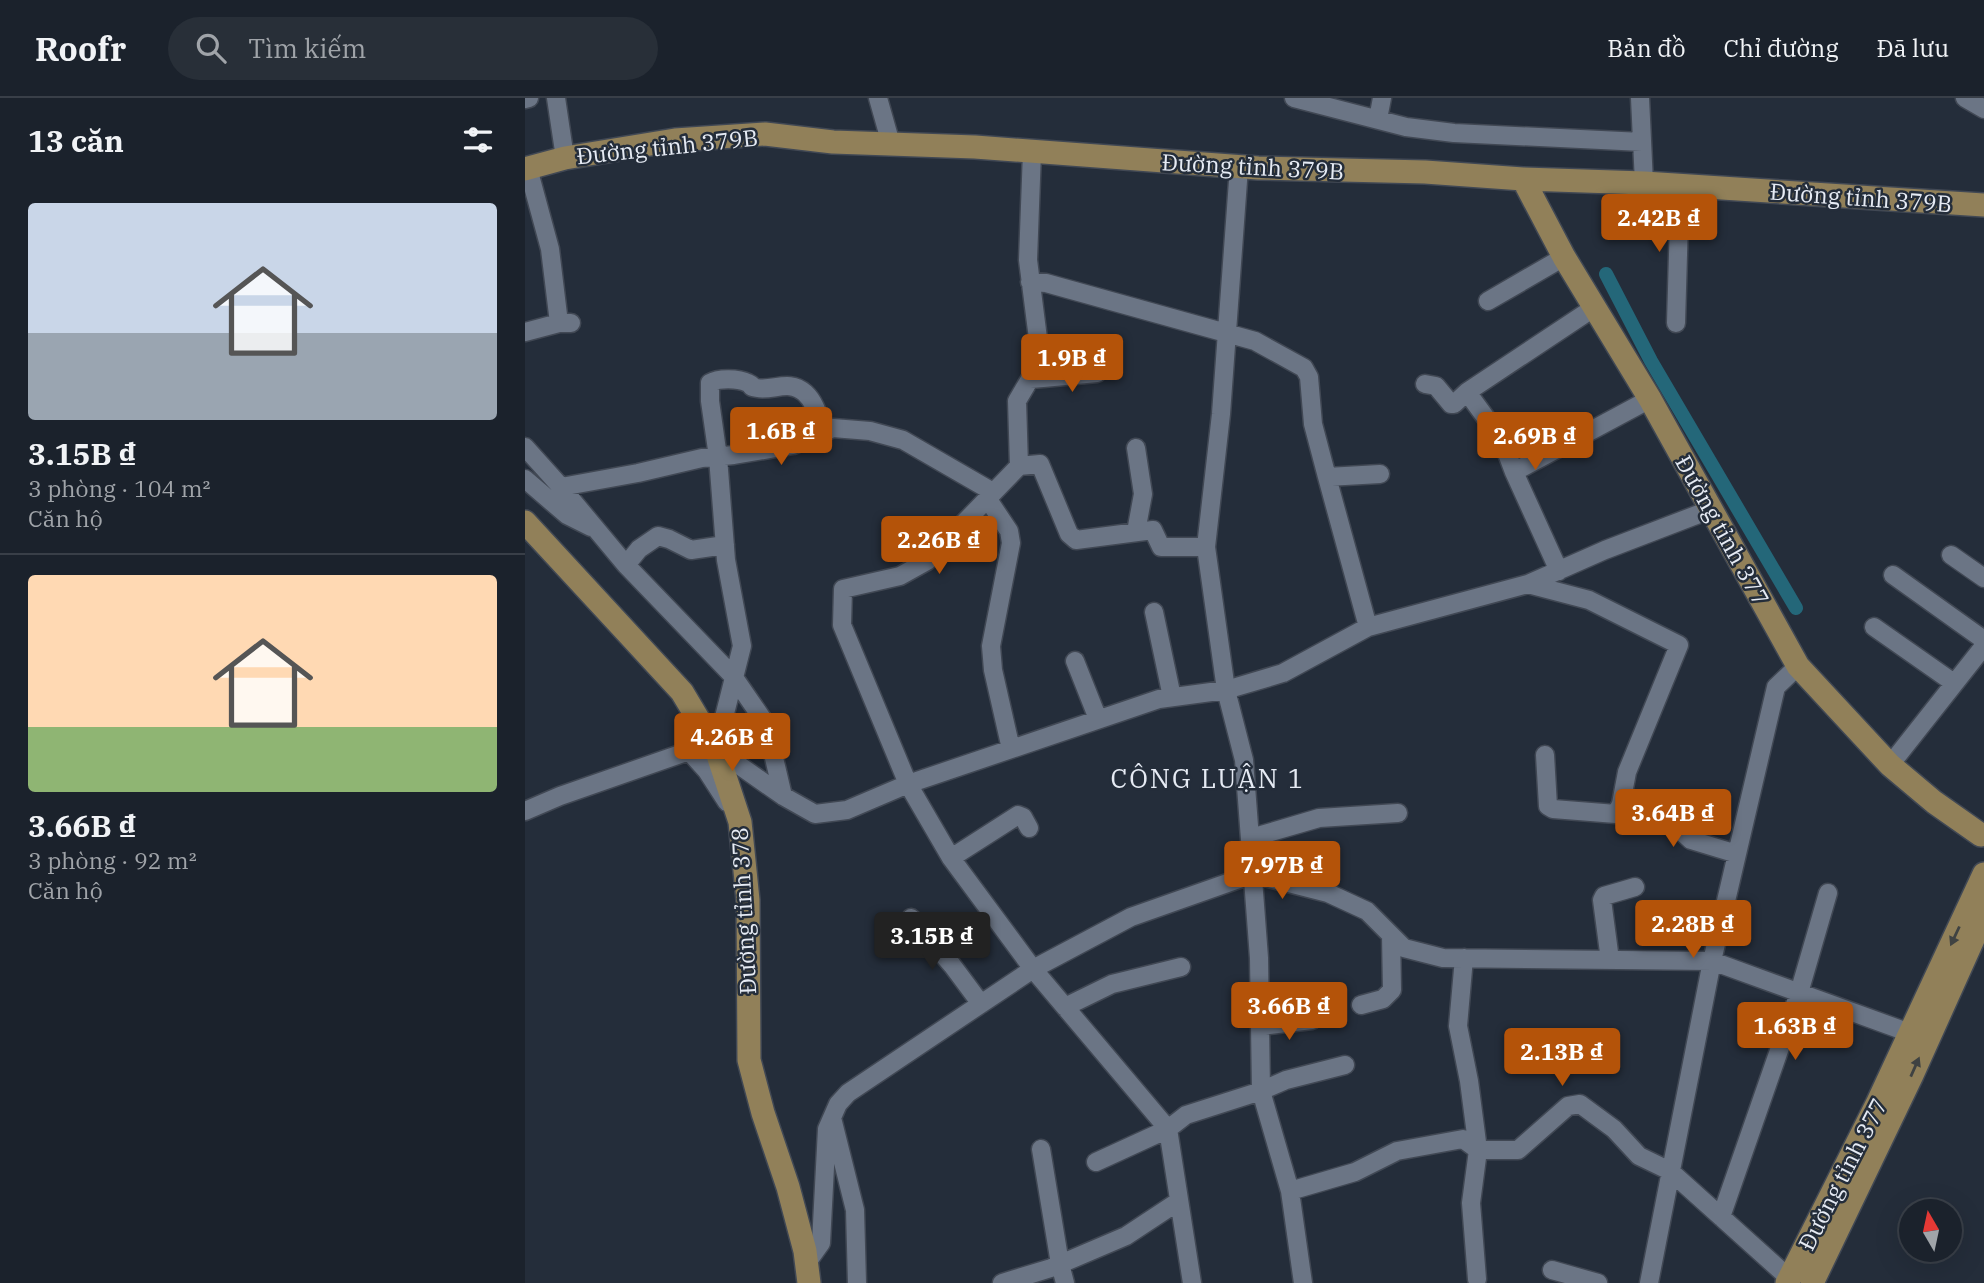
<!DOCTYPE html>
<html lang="vi">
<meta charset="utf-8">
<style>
:root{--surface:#1b222c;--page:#282f38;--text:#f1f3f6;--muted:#a0a4a9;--line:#393f48;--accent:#b45309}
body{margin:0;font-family:"IBM Plex Serif",serif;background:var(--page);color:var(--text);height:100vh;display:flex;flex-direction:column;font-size:26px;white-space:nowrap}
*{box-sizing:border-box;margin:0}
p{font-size:23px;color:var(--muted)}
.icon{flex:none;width:38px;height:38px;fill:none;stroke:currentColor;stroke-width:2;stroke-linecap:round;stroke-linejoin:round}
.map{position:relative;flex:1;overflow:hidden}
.drawer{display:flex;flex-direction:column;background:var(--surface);width:525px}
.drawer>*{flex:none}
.needle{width:46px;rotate:351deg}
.controls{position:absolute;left:1374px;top:1101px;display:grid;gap:14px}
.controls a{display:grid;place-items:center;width:63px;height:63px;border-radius:50%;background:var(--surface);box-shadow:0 7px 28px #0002,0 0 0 2px var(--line);font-size:35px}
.price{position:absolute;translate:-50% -60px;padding:0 16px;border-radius:7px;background:var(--accent);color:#fff;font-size:23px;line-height:46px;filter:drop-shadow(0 2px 4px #0008)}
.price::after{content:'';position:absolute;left:50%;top:42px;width:21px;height:16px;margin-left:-10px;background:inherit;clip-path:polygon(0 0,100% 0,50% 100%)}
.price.current{background:#222;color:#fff}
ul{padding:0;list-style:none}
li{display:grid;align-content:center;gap:14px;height:371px;padding:0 28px}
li+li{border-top:2px solid var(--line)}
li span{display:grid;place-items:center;height:217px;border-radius:7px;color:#555}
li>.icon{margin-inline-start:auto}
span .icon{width:126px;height:126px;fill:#fffc;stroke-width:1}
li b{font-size:30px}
h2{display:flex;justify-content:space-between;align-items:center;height:84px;padding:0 28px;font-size:30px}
header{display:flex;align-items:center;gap:42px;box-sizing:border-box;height:98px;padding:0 35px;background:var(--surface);border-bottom:2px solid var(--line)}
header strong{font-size:33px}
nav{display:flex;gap:38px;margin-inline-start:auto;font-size:24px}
.search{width:490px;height:63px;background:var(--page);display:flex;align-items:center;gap:18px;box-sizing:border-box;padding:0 24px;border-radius:38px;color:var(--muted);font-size:26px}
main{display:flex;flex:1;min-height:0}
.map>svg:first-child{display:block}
</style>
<header>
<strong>Roofr</strong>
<div class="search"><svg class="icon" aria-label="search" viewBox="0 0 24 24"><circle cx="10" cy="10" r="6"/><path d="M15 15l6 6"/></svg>Tìm kiếm</div>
<nav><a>Bản đồ</a><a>Chỉ đường</a><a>Đã lưu</a></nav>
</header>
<main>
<section class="drawer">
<h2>13 căn<svg class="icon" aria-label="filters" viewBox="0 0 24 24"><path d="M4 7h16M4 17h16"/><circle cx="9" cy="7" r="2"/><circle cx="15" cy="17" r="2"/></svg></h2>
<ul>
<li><span style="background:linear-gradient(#c9d6e8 60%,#9aa5b1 0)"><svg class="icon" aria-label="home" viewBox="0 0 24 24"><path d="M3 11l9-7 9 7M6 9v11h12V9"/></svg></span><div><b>3.15B ₫</b><p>3 phòng · 104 m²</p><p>Căn hộ</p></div></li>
<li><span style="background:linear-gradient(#ffd9b3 70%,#8fb573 0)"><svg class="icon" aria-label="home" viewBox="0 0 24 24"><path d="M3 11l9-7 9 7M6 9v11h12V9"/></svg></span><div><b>3.66B ₫</b><p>3 phòng · 92 m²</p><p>Căn hộ</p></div></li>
</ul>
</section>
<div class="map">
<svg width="1459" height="1185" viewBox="0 0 1459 1185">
<rect width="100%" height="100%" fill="#242d3a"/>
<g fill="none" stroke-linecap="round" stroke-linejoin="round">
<!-- canal -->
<path stroke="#246779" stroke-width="14" d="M1081 176 1126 263 1271 510"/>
<!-- minor casing -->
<g stroke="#414854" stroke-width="21">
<path id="minor" d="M31 0 40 60
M353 0 366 46
M769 0 881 29 929 35 1117 44
M1115 0 1119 85
M1440 0 1459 11
M0 1 4 0
M853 21 857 0
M507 54 503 162 518 280 505 281 492 303 494 368 402 463 375 478 318 491 317 527 383 686 426 760 508 871 643 1031 667 1185
M714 69 696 316 681 449 701 592 719 662 734 860 736 993 765 1093 778 1185
M3 70 25 151 34 225
M505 184 521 185 730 243 779 270 784 279 788 326 802 379
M963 203 1039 159
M1151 225 1155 88
M0 234 34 225H46
M518 280 572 275
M900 286 911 288 926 306H929L942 294 1070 209
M942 294 977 342 989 374 1034 473
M299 334C294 321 291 305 280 295 264 281 249 293 232 290 221 288 232 289 223 285 213 280 193 280 185 285V303L193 359 201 462 217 548 191 651 258 698 290 716 322 712 383 686 634 601 701 592 758 575 843 529 1003 486 1080 452 1187 411
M0 349 36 389 101 467 208 578 241 626 258 698
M611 350 618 396 611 434
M494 368 515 366 544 436 551 442 628 432 636 449H681
M989 374 1125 301
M0 381 42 417 66 429
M36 389 113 375 177 360 209 357 268 347 308 330 345 333 378 342 468 394
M462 400 484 433 486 445 466 548 468 572 486 651
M1426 457 1459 480
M101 467 114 451 133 438 144 441 166 452 200 447
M1368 477 1459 542
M1003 486 1064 502 1154 547 1102 674 1096 706 1091 716 1028 711 1023 708 1020 657
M629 514 647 599
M843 529 802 379 855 376
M1349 529 1429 585
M550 563 573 621
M1365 667 1459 548
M1096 706 1135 714 1166 742 1212 756
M0 713 35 698 164 653 182 673 202 704
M726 740 794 720 873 715
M426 760 493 717 498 719 504 730
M386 820 427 867 456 906
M939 860 933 928 944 983 953 1052 946 1105 952 1181
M1085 862 1077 802 1079 798 1110 789
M836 907 858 901 867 892 866 837
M540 909 587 886 656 869
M736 928 787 922
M307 1020 330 1112 332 1185
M516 1051 535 1166 540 1185
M571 1064 643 1031 661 1017 736 993 761 982 820 967
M765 1093 830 1074 872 1053 938 1041 953 1052H993L1043 1008 1055 1006 1089 1031 1114 1058 1145 1073 1264 1180
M1196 1119 1274 895 1303 795
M281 1166 296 1145 302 1031 313 1006 323 995 508 871 606 819 728 776 803 795 842 813 879 850 918 860 1187 863 1385 935
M1027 1172 1073 1185
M477 1185 526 1170 601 1138 654 1103
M1124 1185 1187 863 1251 589 1273 568"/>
</g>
<!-- major casing -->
<g stroke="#414854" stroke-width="26">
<path id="major" d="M0 71 40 60 150 42 240 36 308 44 450 49 733 70 900 74 998 81 1119 85 1459 107
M998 81 1039 159 1125 301 1273 568 1365 667 1409 704 1456 737
M0 424 157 594 191 651 215 724 223 802 224 962 238 1015 263 1089 280 1153 284 1185
M1262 1185 1352 1006 1459 776
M1287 1185 1387 977 1450 837 1459 799"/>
</g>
<!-- minor -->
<use href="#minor" stroke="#6b7585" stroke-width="18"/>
<!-- major -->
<use href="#major" stroke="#918059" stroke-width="23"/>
</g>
<!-- one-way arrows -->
<defs><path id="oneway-solid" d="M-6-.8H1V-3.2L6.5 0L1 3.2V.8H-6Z" transform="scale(1.75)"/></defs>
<g fill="#3f4242">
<use href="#oneway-solid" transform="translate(1430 838) rotate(115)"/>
<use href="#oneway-solid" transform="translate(1390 969) rotate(-66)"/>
</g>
<g text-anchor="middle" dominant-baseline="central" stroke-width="5" stroke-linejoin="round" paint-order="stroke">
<!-- street labels -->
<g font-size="23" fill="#e6ebf4" stroke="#242d3a">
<text transform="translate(142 48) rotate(-6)">Đường tỉnh 379B</text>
<text transform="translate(728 68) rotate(3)">Đường tỉnh 379B</text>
<text transform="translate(1336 99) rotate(4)">Đường tỉnh 379B</text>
<text transform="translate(1198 432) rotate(61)">Đường tỉnh 377</text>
<text transform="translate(218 813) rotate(-93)">Đường tỉnh 378</text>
<text transform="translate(1317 1076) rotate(-63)">Đường tỉnh 377</text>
</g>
<!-- quarter labels -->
<g font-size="26" letter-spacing="2" fill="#e6ebf4" stroke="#242d3a">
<text x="683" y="680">CÔNG LUẬN 1</text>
</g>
</g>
</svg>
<div class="controls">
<a><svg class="needle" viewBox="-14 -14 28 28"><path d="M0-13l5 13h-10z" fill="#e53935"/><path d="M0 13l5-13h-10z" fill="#a0a4a9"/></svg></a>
</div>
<b class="price" style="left:1134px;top:156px">2.42B ₫</b>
<b class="price" style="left:547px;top:296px">1.9B ₫</b>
<b class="price" style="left:256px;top:369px">1.6B ₫</b>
<b class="price" style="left:1010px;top:374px">2.69B ₫</b>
<b class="price" style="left:414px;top:478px">2.26B ₫</b>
<b class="price" style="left:207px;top:675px">4.26B ₫</b>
<b class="price" style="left:1148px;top:751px">3.64B ₫</b>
<b class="price" style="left:757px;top:803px">7.97B ₫</b>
<b class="price" style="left:1168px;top:862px">2.28B ₫</b>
<b class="price current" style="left:407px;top:874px">3.15B ₫</b>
<b class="price" style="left:764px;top:944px">3.66B ₫</b>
<b class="price" style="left:1270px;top:964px">1.63B ₫</b>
<b class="price" style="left:1037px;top:990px">2.13B ₫</b>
</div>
</main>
